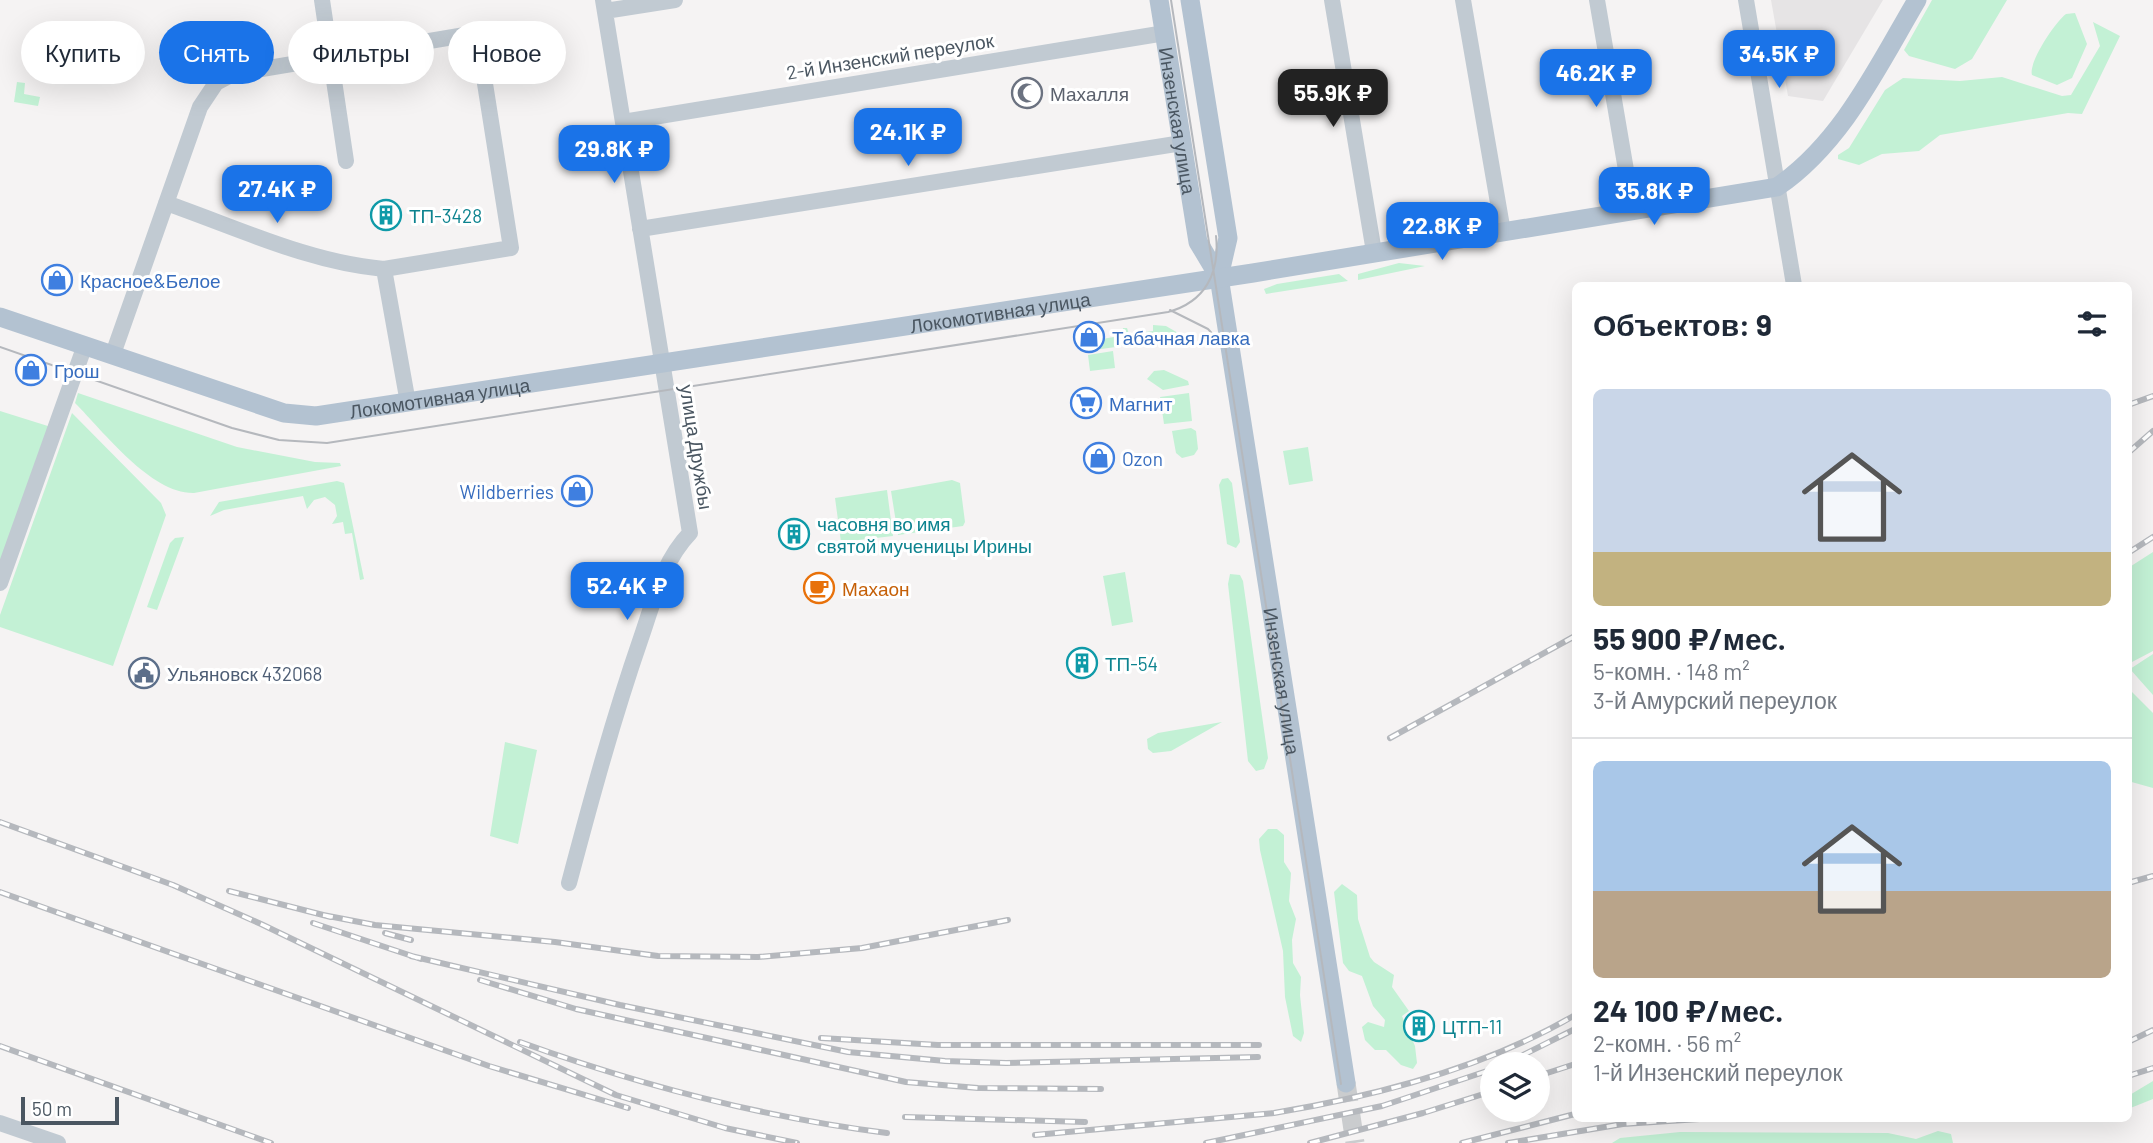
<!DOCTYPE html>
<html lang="ru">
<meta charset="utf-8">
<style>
:root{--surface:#fff;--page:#f2f2f3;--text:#1f2937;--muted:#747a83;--line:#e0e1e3;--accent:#1a73e8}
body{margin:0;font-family:Barlow,sans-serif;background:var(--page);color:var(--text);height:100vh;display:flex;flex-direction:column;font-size:26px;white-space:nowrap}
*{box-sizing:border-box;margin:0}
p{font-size:23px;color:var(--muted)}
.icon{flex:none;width:38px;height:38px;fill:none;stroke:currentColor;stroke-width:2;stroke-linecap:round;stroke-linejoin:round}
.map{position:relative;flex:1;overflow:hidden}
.side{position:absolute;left:1572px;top:282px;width:560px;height:840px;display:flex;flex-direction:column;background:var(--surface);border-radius:10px;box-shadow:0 7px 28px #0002}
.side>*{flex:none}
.hud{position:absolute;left:21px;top:21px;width:665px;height:63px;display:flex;gap:14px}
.buttons{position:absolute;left:1480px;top:1052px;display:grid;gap:14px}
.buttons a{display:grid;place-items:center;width:70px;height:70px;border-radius:50%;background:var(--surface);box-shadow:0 7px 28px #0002;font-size:35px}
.scale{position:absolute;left:21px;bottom:18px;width:98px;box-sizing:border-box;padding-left:7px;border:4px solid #4a5661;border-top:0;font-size:19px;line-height:24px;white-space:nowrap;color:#4a5661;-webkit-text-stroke:5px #fff;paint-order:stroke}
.price{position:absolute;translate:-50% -60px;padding:0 16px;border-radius:14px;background:var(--accent);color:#fff;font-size:23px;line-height:46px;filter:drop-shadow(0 2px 4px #0008)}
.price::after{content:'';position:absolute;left:50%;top:42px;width:21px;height:16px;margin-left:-10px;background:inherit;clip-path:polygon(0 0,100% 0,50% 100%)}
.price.active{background:#222;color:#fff}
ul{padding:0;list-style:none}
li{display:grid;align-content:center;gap:14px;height:371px;padding:0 21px}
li+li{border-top:2px solid var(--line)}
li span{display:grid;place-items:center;height:217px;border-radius:10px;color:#555}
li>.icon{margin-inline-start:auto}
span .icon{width:126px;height:126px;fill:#fffc;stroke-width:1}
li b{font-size:30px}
h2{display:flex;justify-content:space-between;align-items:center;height:84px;padding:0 21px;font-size:30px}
.pill{padding:0 24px;border-radius:32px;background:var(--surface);box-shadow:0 7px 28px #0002;font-size:24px;line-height:63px}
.pill.active{background:var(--accent);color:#fff}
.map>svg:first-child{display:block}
</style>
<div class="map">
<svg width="2153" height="1143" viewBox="0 0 2153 1143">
<rect width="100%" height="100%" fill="#f5f3f3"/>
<!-- education -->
<path fill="#e6e4e5" d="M1771 0H1883L1823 101 1788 96Z"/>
<!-- green -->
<path fill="#c3f1d5" d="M1932 0H2007L1972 59 1955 69 1909 56 1904 50Z
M2075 13 2087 44 2072 78 2057 85 2032 75C2028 63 2055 22 2066 14Z
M2093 22 2120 36 2082 114 2068 113 1940 135 1919 151 1882 154 1859 165 1838 159V155L1849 148 1885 90 1903 78 1960 81 2002 77 2062 96 2071 95 2100 46Z
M17 82 25 83 24 94 40 97 38 106 14 102Z
M1399 263 1425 266 1358 280V274Z
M1339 274 1348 281 1266 294 1264 289 1277 284Z
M1153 325 1166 326 1185 337 1121 346 1123 328H1127L1129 334 1153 331Z
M1114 329 1119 332 1116 347 1086 351 1084 342 1114 337Z
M1113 351 1115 368 1090 371 1088 355Z
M1164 370 1188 381 1189 385 1163 390 1147 379 1154 371Z
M78 393 237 447 315 462 340 463 341 466 194 493C151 494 104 432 75 403Z
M1189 393 1192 421 1164 424 1160 397Z
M0 411 51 427 0 567Z
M72 413 161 503 166 515 113 666 0 627V615Z
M1191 428 1196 431 1198 449 1194 455 1182 458 1176 453 1172 431Z
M1308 447 1313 481 1289 485 1283 451Z
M1228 478 1232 483 1240 542 1236 548 1227 544 1219 485 1222 479Z
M952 480 960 483 965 522 963 526 898 535 891 491Z
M337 481 344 483 364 579 360 580 352 533 345 534 343 522 332 524 337 516 335 505 325 497 314 500 307 509 303 496 224 510 210 516 219 502Z
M887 490 893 536 841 542 835 498Z
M184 537 157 610 147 607 170 543 175 538Z
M2153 552V651L2132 662 2128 660V568Z
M1125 572 1133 622 1112 626 1103 576Z
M1230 574 1240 575 1243 581 1268 758 1264 769 1256 771 1248 761 1228 584Z
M2153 654V695L2130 669Z
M2128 688 2153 713V788L2128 781Z
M1222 722 1171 751 1153 753 1148 749 1147 739 1158 733Z
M505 742 537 750 518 844 490 836Z
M1268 829H1277L1284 835V862L1291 873 1289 901 1296 919 1292 940 1293 963 1301 977 1300 995 1304 1033 1301 1042 1293 1036 1285 997 1283 951 1260 850 1259 839Z
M1342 884 1357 895 1358 919 1370 957 1374 962 1394 975 1392 987 1409 1011 1402 1016 1415 1046 1417 1063 1413 1069 1401 1065 1386 1050H1375L1365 1040 1362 1027 1368 1022 1384 1027 1385 1020 1373 1006 1362 976 1349 971 1343 963 1334 892Z
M2153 1081V1099L2128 1109V1096Z
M1938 1131 1951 1134 1953 1143H1612L1620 1138 1680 1132 1888 1133 1916 1139Z"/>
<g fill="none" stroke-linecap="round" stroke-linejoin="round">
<!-- major-tunnel -->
<path stroke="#caccce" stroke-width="19" stroke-dasharray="19 10" stroke-linecap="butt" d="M1346 1083 1355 1143"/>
<!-- minor -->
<path stroke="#c1cad2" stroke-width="16" d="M322 0 346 161
M1332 0 1374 252
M1463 0 1503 232
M1597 0 1633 211
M1746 0 1794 285
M605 11 675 0
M623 122 1165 33
M166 203C238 228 308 262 384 269
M640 229 1182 143
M113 354 200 107 216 83 233 74 477 33 511 248 384 269 408 403
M0 583 85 345
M569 883C591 800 613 719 641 638 654 601 662 562 690 533L603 0
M0 1123 58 1143"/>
<!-- major -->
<g stroke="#b3c2d1" stroke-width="19">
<path id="s1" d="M1159 0 1198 242 1219 277"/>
<path id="s2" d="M1190 0 1228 238 1219 277 1346 1083"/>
<path id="s3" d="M0 317 284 413 316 416 1253 273 1777 187C1842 143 1878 66 1917 0"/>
</g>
<!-- tram -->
<path stroke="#b5b8bd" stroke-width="2" d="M1171 0 1341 1084
M1170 310 1208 329 1226 349
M0 347 232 428 279 440 327 443 1168 312C1205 302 1220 273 1216 236"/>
<!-- rail casing -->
<g stroke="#b5b8bd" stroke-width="6">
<path id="rail" d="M2128 405 2153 396
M2128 453 2153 431
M2128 553 2153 537
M1390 738 1575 636
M0 822 173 885 261 924 616 1095 725 1128 797 1143
M2128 883 2153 876
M229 891 331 917
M0 892 489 1066 628 1108
M323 915 375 925 555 942 658 956 758 957 862 948 1008 920
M313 923 421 959
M385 933 411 940
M411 956 620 1005 848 1052 945 1061 1006 1063 1258 1057
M480 980 576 1009 906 1082 978 1088 1101 1089
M821 1038 938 1045H1259
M520 1042C639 1085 761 1117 887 1133
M2128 1042 2153 1030
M0 1046 271 1143
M1505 1064 1575 1029
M1538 1076 1575 1064
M2128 1076 2153 1068
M905 1117 1085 1122
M1035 1135 1274 1113C1376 1096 1485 1068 1575 1015
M1206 1143 1382 1106 1493 1069
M1310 1143 1423 1113 1493 1091
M1462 1143 1575 1114
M1508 1143 1623 1124 1715 1118"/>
</g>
<!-- rail -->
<use href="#rail" stroke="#fff" stroke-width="3.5" stroke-dasharray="10" stroke-linecap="butt"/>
</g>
<!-- icons -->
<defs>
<g id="mosque-ring" transform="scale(1.575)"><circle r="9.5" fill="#fff" stroke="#6b7280" stroke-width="1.5"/><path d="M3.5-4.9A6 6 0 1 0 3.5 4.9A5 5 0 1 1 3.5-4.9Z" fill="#6b7280"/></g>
<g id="building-ring" transform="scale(1.575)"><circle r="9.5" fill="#fff" stroke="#0f9aa8" stroke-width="1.5"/><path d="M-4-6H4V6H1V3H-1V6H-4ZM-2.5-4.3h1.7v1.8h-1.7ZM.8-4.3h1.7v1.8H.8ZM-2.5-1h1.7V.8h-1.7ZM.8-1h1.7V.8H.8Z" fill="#0f9aa8"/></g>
<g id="shop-ring" transform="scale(1.575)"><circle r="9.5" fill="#fff" stroke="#3f7fe0" stroke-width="1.5"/><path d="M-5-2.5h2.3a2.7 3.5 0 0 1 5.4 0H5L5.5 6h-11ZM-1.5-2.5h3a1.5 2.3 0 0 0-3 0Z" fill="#3f7fe0"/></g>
<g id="supermarket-ring" transform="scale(1.575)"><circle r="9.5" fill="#fff" stroke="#3f7fe0" stroke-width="1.5"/><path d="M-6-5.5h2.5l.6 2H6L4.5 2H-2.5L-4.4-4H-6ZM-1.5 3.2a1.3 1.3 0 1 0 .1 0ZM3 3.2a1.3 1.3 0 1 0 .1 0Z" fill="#3f7fe0"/></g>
<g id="cafe-ring" transform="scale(1.575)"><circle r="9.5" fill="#fff" stroke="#e8710a" stroke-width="1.5"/><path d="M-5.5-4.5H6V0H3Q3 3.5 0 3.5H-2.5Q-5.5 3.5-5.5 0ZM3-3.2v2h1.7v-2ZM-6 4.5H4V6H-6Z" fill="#e8710a"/></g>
<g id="civic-ring" transform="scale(1.575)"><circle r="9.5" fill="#fff" stroke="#5c6f8a" stroke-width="1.5"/><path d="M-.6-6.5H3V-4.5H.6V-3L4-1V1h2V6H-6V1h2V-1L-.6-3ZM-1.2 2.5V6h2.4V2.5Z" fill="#5c6f8a"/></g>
</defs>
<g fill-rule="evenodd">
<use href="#mosque-ring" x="1027" y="93"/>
<use href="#building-ring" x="386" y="215"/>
<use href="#shop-ring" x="57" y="280"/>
<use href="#shop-ring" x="1089" y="337"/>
<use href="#shop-ring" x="31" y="370"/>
<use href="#supermarket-ring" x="1086" y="403"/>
<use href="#shop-ring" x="1099" y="458"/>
<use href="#shop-ring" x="577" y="491"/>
<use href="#building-ring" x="794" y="534"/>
<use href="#cafe-ring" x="819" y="588"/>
<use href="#building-ring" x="1082" y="663"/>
<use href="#civic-ring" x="144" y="673"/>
<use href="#building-ring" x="1419" y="1026"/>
</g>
<g text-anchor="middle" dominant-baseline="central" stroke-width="6" stroke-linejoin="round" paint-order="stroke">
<!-- street labels -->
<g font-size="19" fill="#4a5661" stroke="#fff">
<text transform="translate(890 56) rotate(-9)">2-й Инзенский переулок</text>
<text stroke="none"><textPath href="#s1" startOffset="122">Инзенская улица</textPath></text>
<text stroke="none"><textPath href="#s3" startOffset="1024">Локомотивная улица</textPath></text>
<text stroke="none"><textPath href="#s3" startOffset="457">Локомотивная улица</textPath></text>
<text transform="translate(697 447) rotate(81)">улица Дружбы</text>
<text stroke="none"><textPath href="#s2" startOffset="690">Инзенская улица</textPath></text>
</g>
<!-- worship labels -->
<g font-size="19" fill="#5b616d" stroke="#fff" text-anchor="start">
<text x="1050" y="93">Махалля</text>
</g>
<!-- culture labels -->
<g font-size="19" fill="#0d838f" stroke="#fff" text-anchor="start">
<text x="409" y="215">ТП-3428</text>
<text x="817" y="523">часовня во имя<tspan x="817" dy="22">святой мученицы Ирины</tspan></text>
<text x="1105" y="663">ТП-54</text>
<text x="1442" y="1026">ЦТП-11</text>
</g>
<!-- shop labels -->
<g font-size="19" fill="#366cbe" stroke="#fff" text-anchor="start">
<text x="80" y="280">Красное&amp;Белое</text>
<text x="1112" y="337">Табачная лавка</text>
<text x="54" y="370">Грош</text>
<text x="1109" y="403">Магнит</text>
<text x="1122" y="458">Ozon</text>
<text x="554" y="491" text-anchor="end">Wildberries</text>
</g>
<!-- food labels -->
<g font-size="19" fill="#c56008" stroke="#fff" text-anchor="start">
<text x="842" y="588">Махаон</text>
</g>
<!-- service labels -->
<g font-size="19" fill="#4e5e75" stroke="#fff" text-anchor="start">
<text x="167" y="673">Ульяновск 432068</text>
</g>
</g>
</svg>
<div class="buttons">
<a><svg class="icon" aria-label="layers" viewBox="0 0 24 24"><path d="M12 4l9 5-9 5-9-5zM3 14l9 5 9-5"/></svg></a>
</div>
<div class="scale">50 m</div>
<b class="price" style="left:1779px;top:90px">34.5K ₽</b>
<b class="price" style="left:1596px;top:109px">46.2K ₽</b>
<b class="price active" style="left:1333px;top:129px">55.9K ₽</b>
<b class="price" style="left:908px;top:168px">24.1K ₽</b>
<b class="price" style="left:614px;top:185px">29.8K ₽</b>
<b class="price" style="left:277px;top:225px">27.4K ₽</b>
<b class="price" style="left:1654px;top:227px">35.8K ₽</b>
<b class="price" style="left:1442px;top:262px">22.8K ₽</b>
<b class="price" style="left:627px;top:622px">52.4K ₽</b>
<div class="hud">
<a class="pill">Купить</a>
<a class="pill active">Снять</a>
<a class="pill">Фильтры</a>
<a class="pill">Новое</a>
</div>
<section class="side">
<h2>Объектов: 9<svg class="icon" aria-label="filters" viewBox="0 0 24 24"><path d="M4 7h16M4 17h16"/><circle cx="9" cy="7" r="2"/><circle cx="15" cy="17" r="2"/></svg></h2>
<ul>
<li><span style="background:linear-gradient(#c9d6e8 75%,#c2b280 0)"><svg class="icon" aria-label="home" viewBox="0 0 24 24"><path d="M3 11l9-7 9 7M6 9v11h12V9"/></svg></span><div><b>55 900 ₽/мес.</b><p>5-комн. · 148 m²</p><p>3-й Амурский переулок</p></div></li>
<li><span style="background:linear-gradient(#a9c7e8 60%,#b9a48a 0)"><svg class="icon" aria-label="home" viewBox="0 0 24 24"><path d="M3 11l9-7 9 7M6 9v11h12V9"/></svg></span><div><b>24 100 ₽/мес.</b><p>2-комн. · 56 m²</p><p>1-й Инзенский переулок</p></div></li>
</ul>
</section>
</div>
